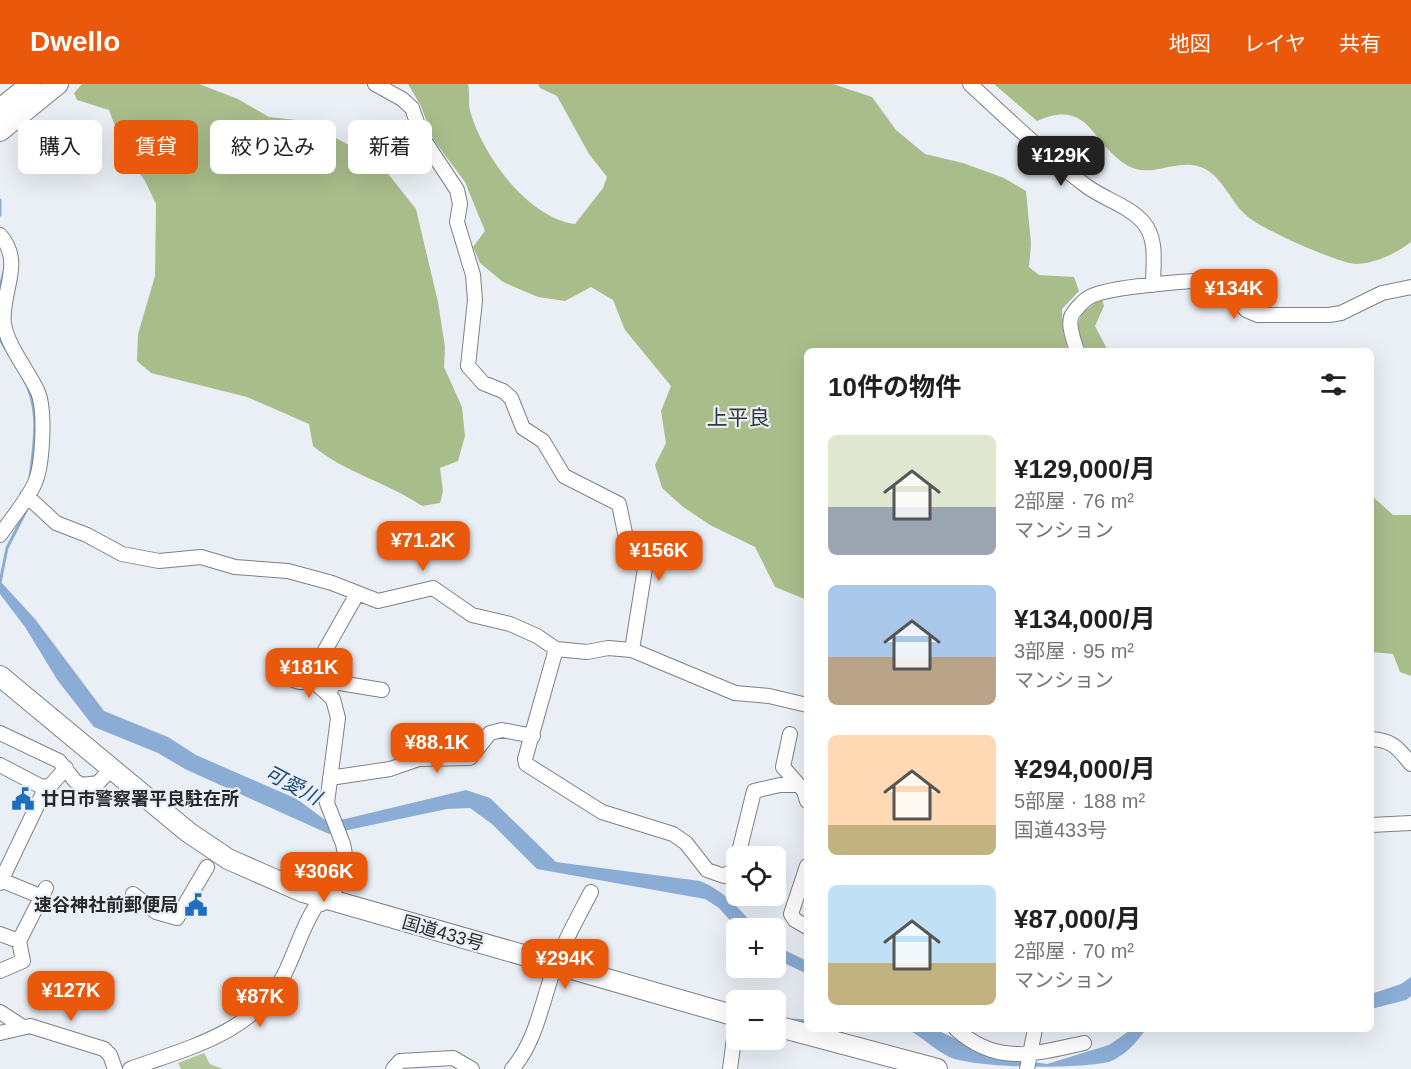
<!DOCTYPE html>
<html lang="ja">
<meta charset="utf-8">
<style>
:root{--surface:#fff;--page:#f2f2f2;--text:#202124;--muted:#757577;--accent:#ea580c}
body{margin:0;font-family:Arial,"Noto Sans JP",sans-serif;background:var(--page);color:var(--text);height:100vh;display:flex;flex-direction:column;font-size:22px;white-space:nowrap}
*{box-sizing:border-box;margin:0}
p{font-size:20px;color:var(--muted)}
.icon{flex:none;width:33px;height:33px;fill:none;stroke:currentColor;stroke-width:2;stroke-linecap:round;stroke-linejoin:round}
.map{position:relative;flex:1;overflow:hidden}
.side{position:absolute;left:804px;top:264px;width:570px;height:684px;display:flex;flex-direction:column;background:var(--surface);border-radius:9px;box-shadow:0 6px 24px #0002}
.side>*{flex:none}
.hud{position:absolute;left:18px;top:36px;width:570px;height:54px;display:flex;gap:12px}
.fabs{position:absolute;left:726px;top:762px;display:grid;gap:12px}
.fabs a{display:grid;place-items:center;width:60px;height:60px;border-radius:9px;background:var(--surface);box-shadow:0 6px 24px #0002;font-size:30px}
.price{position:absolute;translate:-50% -51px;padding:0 14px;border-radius:12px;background:var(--accent);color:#fff;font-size:20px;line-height:39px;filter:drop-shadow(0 2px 3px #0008)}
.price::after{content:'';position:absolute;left:50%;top:36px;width:18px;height:14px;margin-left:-9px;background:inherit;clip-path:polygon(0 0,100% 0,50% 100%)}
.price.active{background:#222;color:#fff}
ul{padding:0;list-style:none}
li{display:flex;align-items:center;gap:18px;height:150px;padding:0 24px}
li span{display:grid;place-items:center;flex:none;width:168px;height:120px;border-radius:9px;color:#555}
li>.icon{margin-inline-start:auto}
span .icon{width:72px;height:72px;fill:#fffc;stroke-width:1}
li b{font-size:26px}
h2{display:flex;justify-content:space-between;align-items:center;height:72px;padding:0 24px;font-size:26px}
.pill{padding:0 21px;border-radius:9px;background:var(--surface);box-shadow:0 6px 24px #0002;font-size:21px;line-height:54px}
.pill.active{background:var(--accent);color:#fff}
header{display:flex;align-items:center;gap:36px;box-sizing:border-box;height:84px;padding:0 30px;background:var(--accent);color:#fff}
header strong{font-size:28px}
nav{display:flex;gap:33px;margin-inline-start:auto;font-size:21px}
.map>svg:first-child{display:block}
</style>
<header>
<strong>Dwello</strong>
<nav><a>地図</a><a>レイヤ</a><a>共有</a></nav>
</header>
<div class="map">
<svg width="1411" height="985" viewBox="0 0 1411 985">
<rect width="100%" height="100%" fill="#eaeff5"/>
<!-- green -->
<path fill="#b3c69a" d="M204 969 210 980 223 985H181L178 979Z"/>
<!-- forest -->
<path fill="#a9bd8b" d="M82 0H199L238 15 269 33 305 37 378 77 416 125 438 218 445 263 444 283 462 323 465 352 458 377 440 384 443 407 440 419 422 422C387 398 345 389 313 362L309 340 247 313 151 289 137 277 138 250 155 192 156 120 145 97 125 69 109 26 77 16 74 9Z
M408 0H468C470 9 468 19 470 27 483 72 527 133 575 140L603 104 607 93 589 70 557 12 540 4 538 0H833L872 13 896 46 925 70 963 79 1004 94 1026 107 1031 160 1029 183 1039 191 1074 193 1079 207 1062 225 1063 247 1068 267H807V516L775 503 755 463 710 441 682 422 662 404 655 381 666 359 661 327 671 302 625 246 613 216 591 203 565 217 538 213 503 198 480 179 473 163 485 147 465 98 433 55 421 22Z
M994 0H1411V158C1397 169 1376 179 1357 180 1339 180 1262 145 1248 133 1228 117 1221 84 1192 81 1169 78 1148 95 1125 80 1090 57 1089 14 1037 37Z
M1102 215 1104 222 1095 242 1108 267H1087C1071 242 1076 230 1102 215Z
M1371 411 1393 431H1411V592L1400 588 1393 570 1371 568Z"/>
<!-- water -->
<path fill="#8aacd5" d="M0 497 35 535 104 627 168 653 196 671 297 715 325 736 345 735 466 706 490 714 556 778 700 797C725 807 739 825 757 844H737L719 824 705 815 537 785 492 740 470 724 447 725 329 750 251 715 185 685 158 669 94 643 58 597 25 543 0 510Z
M776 862 807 877V890L776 875Z
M1411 893V912L1406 916 1371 925V910L1401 900Z
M907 945H935L991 972 1047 980 1109 961 1132 945H1146C1136 959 1126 971 1109 978 1077 985 979 985 949 973 934 965 922 953 907 945Z"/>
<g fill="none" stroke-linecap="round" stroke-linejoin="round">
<!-- stream -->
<path stroke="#8aacd5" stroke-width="3" d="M0 116V131
M0 203 4 188
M0 255 5 264
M24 295C41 326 34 360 30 394
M0 499 7 464 27 425
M792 936 807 937
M834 945 842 949"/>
<!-- minor casing -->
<g stroke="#7d8187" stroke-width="16">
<path id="minor" d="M375 0 402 15 412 24 422 53 457 106 460 120 457 138 473 191 475 216 468 282 483 299 503 307 511 314 523 344 543 357 564 392 619 420 626 454 644 465 646 478 632 566
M970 0C1008 35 1044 70 1085 101 1103 115 1128 121 1143 138 1158 155 1153 180 1153 201
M0 151C25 179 0 209 4 240 8 263 27 285 37 306 46 324 43 383 34 401 25 419 11 435 0 451
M1077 267C1074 257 1067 240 1072 231 1075 226 1083 217 1088 214 1105 202 1199 196 1222 196L1246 226 1258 231H1329L1341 229 1382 209 1411 203
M27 412 56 439 87 451 122 470 159 477 201 473 235 483 288 487 332 499 378 517 433 504 472 531 510 540 537 552 556 565 587 568 608 564 632 566 735 609 769 612 807 621
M556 565 525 675 526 680 602 728 673 750 686 759 707 786 724 792 735 785 736 778
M282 592 299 598H312
M329 610 334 598 382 606
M0 649 59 677 75 697 82 701 98 699 111 685
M790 650 783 683 804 707 807 717
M1371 655C1394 656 1399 666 1411 680
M0 681 42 703 50 702 66 684
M330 694 390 685 419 675 470 674 490 649 502 646 533 652
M1371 741 1411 739
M738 772 754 707 780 701H799
M807 782 791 830 795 836 807 843
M1 796 42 813
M0 799 46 703
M133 810 156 828 177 834 207 783
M0 850 19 857
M0 887 23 877 19 857 46 804
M0 928 23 943
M956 945C997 982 1034 970 1084 959
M0 949 30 942 104 965 110 971 115 985
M130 985C187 964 251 950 283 893 295 870 302 843 316 822L331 816 346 775 343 760 327 719 338 634 333 615 312 596 319 577 357 510
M393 985 400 977 453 974 472 985
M512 985C537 957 543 913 556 879 566 854 579 831 591 808
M730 985 736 939
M1027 985 1035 945"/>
</g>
<!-- highway casing -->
<g stroke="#7d8187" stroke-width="22">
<path id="highway" d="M0 25 31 0
M0 47 58 0
M0 592 188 748 228 775 303 808 736 932
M776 942 937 985"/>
</g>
<!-- minor -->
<use href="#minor" stroke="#fff" stroke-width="14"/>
<!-- highway -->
<use href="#highway" stroke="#fff" stroke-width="20"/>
</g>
<!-- icons -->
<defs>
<g id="civic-bare" transform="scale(1.8)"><path d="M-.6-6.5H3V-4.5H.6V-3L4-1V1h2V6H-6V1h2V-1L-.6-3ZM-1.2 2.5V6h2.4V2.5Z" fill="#1e6fbe" stroke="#eaeff5" stroke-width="2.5" paint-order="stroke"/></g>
</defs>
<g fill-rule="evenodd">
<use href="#civic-bare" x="23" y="715"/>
<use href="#civic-bare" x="196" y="821"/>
</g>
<g text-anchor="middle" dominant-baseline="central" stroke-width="4.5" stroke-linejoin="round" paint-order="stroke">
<!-- poi labels -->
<g font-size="18" font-weight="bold" fill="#27292b" stroke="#eaeff5" text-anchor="start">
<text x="41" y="715">廿日市警察署平良駐在所</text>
<text x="178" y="821" text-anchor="end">速谷神社前郵便局</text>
</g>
<!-- street labels -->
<g font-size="18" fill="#27292b" stroke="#eaeff5">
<text transform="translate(443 849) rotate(16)">国道433号</text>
</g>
<!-- water labels -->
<g font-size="20" font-style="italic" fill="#18477b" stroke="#eaeff5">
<text transform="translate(293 701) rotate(28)">可愛川</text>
</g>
<!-- quarter labels -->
<g font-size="21" fill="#35393e" stroke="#eaeff5">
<text x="738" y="333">上平良</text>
</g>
</g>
</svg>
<div class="fabs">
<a><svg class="icon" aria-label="locate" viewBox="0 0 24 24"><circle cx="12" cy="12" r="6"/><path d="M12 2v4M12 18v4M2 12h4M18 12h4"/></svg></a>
<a>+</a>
<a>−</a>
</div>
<b class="price active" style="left:1061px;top:103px">¥129K</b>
<b class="price" style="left:1234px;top:236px">¥134K</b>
<b class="price" style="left:423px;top:488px">¥71.2K</b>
<b class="price" style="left:659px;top:498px">¥156K</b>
<b class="price" style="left:309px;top:615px">¥181K</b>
<b class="price" style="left:437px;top:690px">¥88.1K</b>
<b class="price" style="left:324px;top:819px">¥306K</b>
<b class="price" style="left:565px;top:906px">¥294K</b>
<b class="price" style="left:71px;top:938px">¥127K</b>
<b class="price" style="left:260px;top:944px">¥87K</b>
<div class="hud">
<a class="pill">購入</a>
<a class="pill active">賃貸</a>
<a class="pill">絞り込み</a>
<a class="pill">新着</a>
</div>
<section class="side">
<h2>10件の物件<svg class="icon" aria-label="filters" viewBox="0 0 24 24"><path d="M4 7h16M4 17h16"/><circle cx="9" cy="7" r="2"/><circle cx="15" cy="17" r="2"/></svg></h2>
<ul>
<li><span style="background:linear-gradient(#dfe7d0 60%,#9aa5b1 0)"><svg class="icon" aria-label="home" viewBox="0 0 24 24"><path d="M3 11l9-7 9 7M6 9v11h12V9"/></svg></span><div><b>¥129,000/月</b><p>2部屋 · 76 m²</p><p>マンション</p></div></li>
<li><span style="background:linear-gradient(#a9c7e8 60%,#b9a48a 0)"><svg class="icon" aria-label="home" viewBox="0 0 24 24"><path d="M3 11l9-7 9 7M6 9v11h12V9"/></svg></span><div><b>¥134,000/月</b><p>3部屋 · 95 m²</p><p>マンション</p></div></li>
<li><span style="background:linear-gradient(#ffd9b3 75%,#c2b280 0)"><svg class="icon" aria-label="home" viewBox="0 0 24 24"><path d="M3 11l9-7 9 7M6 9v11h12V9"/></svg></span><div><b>¥294,000/月</b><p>5部屋 · 188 m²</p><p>国道433号</p></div></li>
<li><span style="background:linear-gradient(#bfe0f5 65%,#c2b280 0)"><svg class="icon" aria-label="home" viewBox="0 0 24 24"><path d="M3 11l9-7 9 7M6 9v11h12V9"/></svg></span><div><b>¥87,000/月</b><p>2部屋 · 70 m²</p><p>マンション</p></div></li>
</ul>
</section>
</div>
